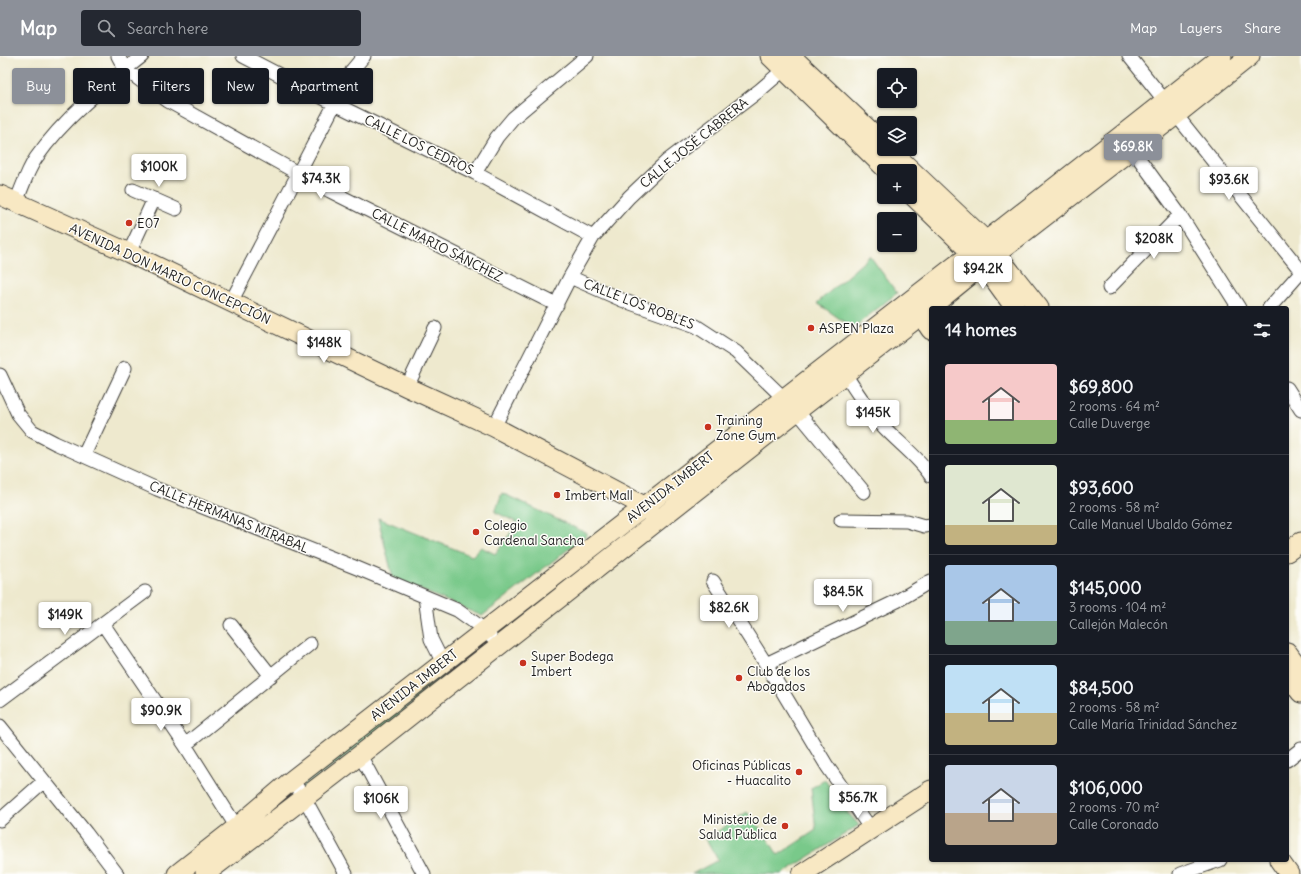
<!DOCTYPE html>
<meta charset="utf-8">
<style>
:root{--surface:#171b24;--page:#242831;--text:#f1f3f6;--muted:#9ea1a6;--line:#363941;--accent:#8c9099}
body{margin:0;font-family:Delius,sans-serif;background:var(--page);color:var(--text);height:100vh;display:flex;flex-direction:column;font-size:15px;white-space:nowrap}
*{box-sizing:border-box;margin:0}
p{font-size:13px;color:var(--muted)}
.icon{flex:none;width:22px;height:22px;fill:none;stroke:currentColor;stroke-width:2;stroke-linecap:round;stroke-linejoin:round}
.map{position:relative;flex:1;overflow:hidden}
.drawer{position:absolute;left:929px;top:250px;width:360px;height:556px;display:flex;flex-direction:column;background:var(--surface);border-radius:4px;box-shadow:0 1px 3px #0004}
.drawer>*{flex:none}
.top-card{position:absolute;left:12px;top:12px;width:380px;height:36px;display:flex;gap:8px}
.tools{position:absolute;left:877px;top:12px;display:grid;gap:8px}
.tools a{display:grid;place-items:center;width:40px;height:40px;border-radius:4px;background:var(--surface);box-shadow:0 1px 3px #0004;font-size:20px}
.price{position:absolute;translate:-50% -34px;padding:0 9px;border-radius:4px;background:#fff;color:#222;font-size:13px;line-height:26px;filter:drop-shadow(0 1px 2px #0008)}
.price::after{content:'';position:absolute;left:50%;top:24px;width:12px;height:9px;margin-left:-6px;background:inherit;clip-path:polygon(0 0,100% 0,50% 100%)}
.price.current{background:var(--accent);color:#fff}
ul{padding:0;list-style:none}
li{display:flex;align-items:center;gap:12px;height:100px;padding:0 16px}
li+li{border-top:1px solid var(--line)}
li span{display:grid;place-items:center;flex:none;width:112px;height:80px;border-radius:4px;color:#555}
li>.icon{margin-inline-start:auto}
span .icon{width:48px;height:48px;fill:#fffc;stroke-width:1}
li b{font-size:17px}
h2{display:flex;justify-content:space-between;align-items:center;height:48px;padding:0 16px;font-size:17px}
.chip{padding:0 14px;border-radius:4px;background:var(--surface);box-shadow:0 1px 3px #0004;font-size:14px;line-height:36px}
.chip.current{background:var(--accent);color:#fff}
header{display:flex;align-items:center;gap:24px;box-sizing:border-box;height:56px;padding:0 20px;background:var(--accent);color:#fff}
header strong{font-size:19px}
nav{display:flex;gap:22px;margin-inline-start:auto;font-size:14px}
.search{width:280px;height:36px;background:var(--page);display:flex;align-items:center;gap:10px;box-sizing:border-box;padding:0 14px;border-radius:4px;color:var(--muted);font-size:15px}
.map>svg:first-child{display:block}
</style>
<header>
<strong>Map</strong>
<div class="search"><svg class="icon" aria-label="search" viewBox="0 0 24 24"><circle cx="10" cy="10" r="6"/><path d="M15 15l6 6"/></svg>Search here</div>
<nav><a>Map</a><a>Layers</a><a>Share</a></nav>
</header>
<div class="map">
<svg width="1301" height="818" viewBox="0 0 1301 818">
<rect width="100%" height="100%" fill="#fdfcf7"/>
<filter id="ink" filterUnits="userSpaceOnUse"><feTurbulence type="fractalNoise" baseFrequency=".025" numOctaves="2"/><feDisplacementMap in="SourceGraphic" scale="8" xChannelSelector="R" yChannelSelector="G"/><feConvolveMatrix kernelMatrix="1 2 1 2 8 2 1 2 1" color-interpolation-filters="sRGB"/></filter>
<filter id="wash" filterUnits="userSpaceOnUse"><feTurbulence type="fractalNoise" baseFrequency=".012" numOctaves="4" result="noise"/><feDisplacementMap in="SourceGraphic" scale="16" xChannelSelector="R" yChannelSelector="G"/><feGaussianBlur stdDeviation="0.9" result="paint"/><feColorMatrix in="noise" values="0 0 0 0 0 0 0 0 0 0 0 0 0 0 0 0 0 1.4 0 .05"/><feComposite in="paint" operator="in"/></filter>
<g filter="url(#wash)">
<rect width="100%" height="100%" fill="#eee9ce"/>
<!-- green -->
<path fill="#79c98a" stroke="#4a7253" d="M870 200 897 237 853 272 817 247Z
M502 437 588 478 482 560 393 522 378 462 472 500 481 491 495 498 518 467 495 456Z
M484 581 492 587 303 734 295 724Z
M825 724 847 756 859 769 782 818H692L718 804 706 783 747 756 764 777 778 799 816 774 811 732Z"/>
</g>
<g filter="url(#ink)">
<g fill="none" stroke-linecap="round" stroke-linejoin="round">
<!-- street casing -->
<g stroke="#3c3b37" stroke-width="15">
<path id="street" d="M118 0 125 13 168 45 330 135 557 249
M243 0 335 48 475 117 593 181
M1129 0 1301 215
M1125 88 1132 93 1180 159 1239 252
M475 117 497 81 513 62 587 0
M133 134 176 153
M16 146C22 132 27 115 36 102 64 62 104 30 142 0
M129 197 154 143
M570 221 622 244 696 270 736 296 797 355 864 436
M1109 232 1180 159
M231 246 353 13 364 0
M1269 252 1301 216
M845 318C856 335 867 353 881 368 897 386 918 400 931 420
M0 319 18 358 32 375 55 387 157 433 357 512 457 554 485 574 490 580
M407 331 435 272
M1287 332 1301 354
M494 371 570 221 593 181 629 141 667 105 760 34 789 9
M84 399 125 312
M841 464 907 465 924 470 931 469
M713 525 766 608 827 710 871 773
M425 541 431 583 443 607
M103 568 185 689 241 778
M231 569 271 620
M766 608 897 545 931 525
M0 644 145 536
M0 670 86 777 117 818
M185 689 310 588
M360 699 424 818
M1287 704 1301 693
M292 724 305 743 346 818
M0 764 44 725
M1180 818 1220 804"/>
</g>
<!-- secondary casing -->
<g stroke="#3c3b37" stroke-width="21">
<path id="secondary" d="M770 0 888 115
M791 0 884 88
M889 93 986 185 1039 252
M910 137 984 209 1015 252
M0 139 129 197 407 331 494 371 642 449 652 458
M914 249 931 274
M1287 496 1301 486
M1287 596 1301 615
M1287 619 1301 637
M1279 804 1289 818
M177 818 237 771 292 724 956 209 972 198 986 185 1118 82 1222 0
M205 818 360 699 797 355 921 259 996 198 1176 59 1250 0
M802 818 931 734"/>
</g>
<!-- street -->
<use href="#street" stroke="#fff" stroke-width="13"/>
<!-- secondary -->
<use href="#secondary" stroke="#f8e8c3" stroke-width="19"/>
</g>
</g>
<!-- markers -->
<g fill="#c8321e" stroke="#fdfcf7" stroke-width="1.5">
<circle cx="129" cy="167" r="4"/>
<circle cx="811" cy="272" r="4"/>
<circle cx="708" cy="371" r="4"/>
<circle cx="557" cy="439" r="4"/>
<circle cx="476" cy="476" r="4"/>
<circle cx="523" cy="607" r="4"/>
<circle cx="739" cy="622" r="4"/>
<circle cx="799" cy="716" r="4"/>
<circle cx="785" cy="770" r="4"/>
</g>
<g text-anchor="middle" dominant-baseline="central" stroke-width="3" stroke-linejoin="round" paint-order="stroke">
<!-- street labels -->
<g font-size="13" fill="#1c1c1c" stroke="#fdfcf7">
<text transform="translate(694 87) rotate(-39)">CALLE JOSÉ CABRERA</text>
<text transform="translate(419 89) rotate(26)">CALLE LOS CEDROS</text>
<text transform="translate(437 189) rotate(27)">CALLE MARIO SÁNCHEZ</text>
<text transform="translate(170 218) rotate(25)">AVENIDA DON MARIO CONCEPCIÓN</text>
<text transform="translate(639 248) rotate(21)">CALLE LOS ROBLES</text>
<text transform="translate(670 431) rotate(-38)">AVENIDA IMBERT</text>
<text transform="translate(229 461) rotate(22)">CALLE HERMANAS MIRABAL</text>
<text transform="translate(414 629) rotate(-38)">AVENIDA IMBERT</text>
</g>
<!-- poi labels -->
<g font-size="13" fill="#1c1c1c" stroke="#fdfcf7" text-anchor="start">
<text x="137" y="167">E07</text>
<text x="819" y="272">ASPEN Plaza</text>
<text x="716" y="364">Training<tspan x="716" dy="15">Zone Gym</tspan></text>
<text x="565" y="439">Imbert Mall</text>
<text x="484" y="469">Colegio<tspan x="484" dy="15">Cardenal Sancha</tspan></text>
<text x="531" y="600">Super Bodega<tspan x="531" dy="15">Imbert</tspan></text>
<text x="747" y="615">Club de los<tspan x="747" dy="15">Abogados</tspan></text>
<text x="791" y="709" text-anchor="end">Oficinas Públicas<tspan x="791" dy="15">- Huacalito</tspan></text>
<text x="777" y="763" text-anchor="end">Ministerio de<tspan x="777" dy="15">Salud Pública</tspan></text>
</g>
</g>
</svg>
<div class="tools">
<a><svg class="icon" aria-label="locate" viewBox="0 0 24 24"><circle cx="12" cy="12" r="6"/><path d="M12 2v4M12 18v4M2 12h4M18 12h4"/></svg></a>
<a><svg class="icon" aria-label="layers" viewBox="0 0 24 24"><path d="M12 4l9 5-9 5-9-5zM3 14l9 5 9-5"/></svg></a>
<a>+</a>
<a>−</a>
</div>
<b class="price current" style="left:1133px;top:112px">$69.8K</b>
<b class="price" style="left:159px;top:132px">$100K</b>
<b class="price" style="left:321px;top:144px">$74.3K</b>
<b class="price" style="left:1229px;top:145px">$93.6K</b>
<b class="price" style="left:1154px;top:204px">$208K</b>
<b class="price" style="left:983px;top:234px">$94.2K</b>
<b class="price" style="left:324px;top:308px">$148K</b>
<b class="price" style="left:873px;top:378px">$145K</b>
<b class="price" style="left:843px;top:557px">$84.5K</b>
<b class="price" style="left:729px;top:573px">$82.6K</b>
<b class="price" style="left:65px;top:580px">$149K</b>
<b class="price" style="left:161px;top:676px">$90.9K</b>
<b class="price" style="left:858px;top:763px">$56.7K</b>
<b class="price" style="left:381px;top:764px">$106K</b>
<div class="top-card">
<a class="chip current">Buy</a>
<a class="chip">Rent</a>
<a class="chip">Filters</a>
<a class="chip">New</a>
<a class="chip">Apartment</a>
</div>
<section class="drawer">
<h2>14 homes<svg class="icon" aria-label="filters" viewBox="0 0 24 24"><path d="M4 7h16M4 17h16"/><circle cx="9" cy="7" r="2"/><circle cx="15" cy="17" r="2"/></svg></h2>
<ul>
<li><span style="background:linear-gradient(#f6c9c9 70%,#8fb573 0)"><svg class="icon" aria-label="home" viewBox="0 0 24 24"><path d="M3 11l9-7 9 7M6 9v11h12V9"/></svg></span><div><b>$69,800</b><p>2 rooms · 64 m²</p><p>Calle Duverge</p></div></li>
<li><span style="background:linear-gradient(#dfe7d0 75%,#c2b280 0)"><svg class="icon" aria-label="home" viewBox="0 0 24 24"><path d="M3 11l9-7 9 7M6 9v11h12V9"/></svg></span><div><b>$93,600</b><p>2 rooms · 58 m²</p><p>Calle Manuel Ubaldo Gómez</p></div></li>
<li><span style="background:linear-gradient(#a9c7e8 70%,#7fa58c 0)"><svg class="icon" aria-label="home" viewBox="0 0 24 24"><path d="M3 11l9-7 9 7M6 9v11h12V9"/></svg></span><div><b>$145,000</b><p>3 rooms · 104 m²</p><p>Callejón Malecón</p></div></li>
<li><span style="background:linear-gradient(#bfe0f5 60%,#c2b280 0)"><svg class="icon" aria-label="home" viewBox="0 0 24 24"><path d="M3 11l9-7 9 7M6 9v11h12V9"/></svg></span><div><b>$84,500</b><p>2 rooms · 58 m²</p><p>Calle María Trinidad Sánchez</p></div></li>
<li><span style="background:linear-gradient(#c9d6e8 60%,#b9a48a 0)"><svg class="icon" aria-label="home" viewBox="0 0 24 24"><path d="M3 11l9-7 9 7M6 9v11h12V9"/></svg></span><div><b>$106,000</b><p>2 rooms · 70 m²</p><p>Calle Coronado</p></div></li>
</ul>
</section>
</div>
